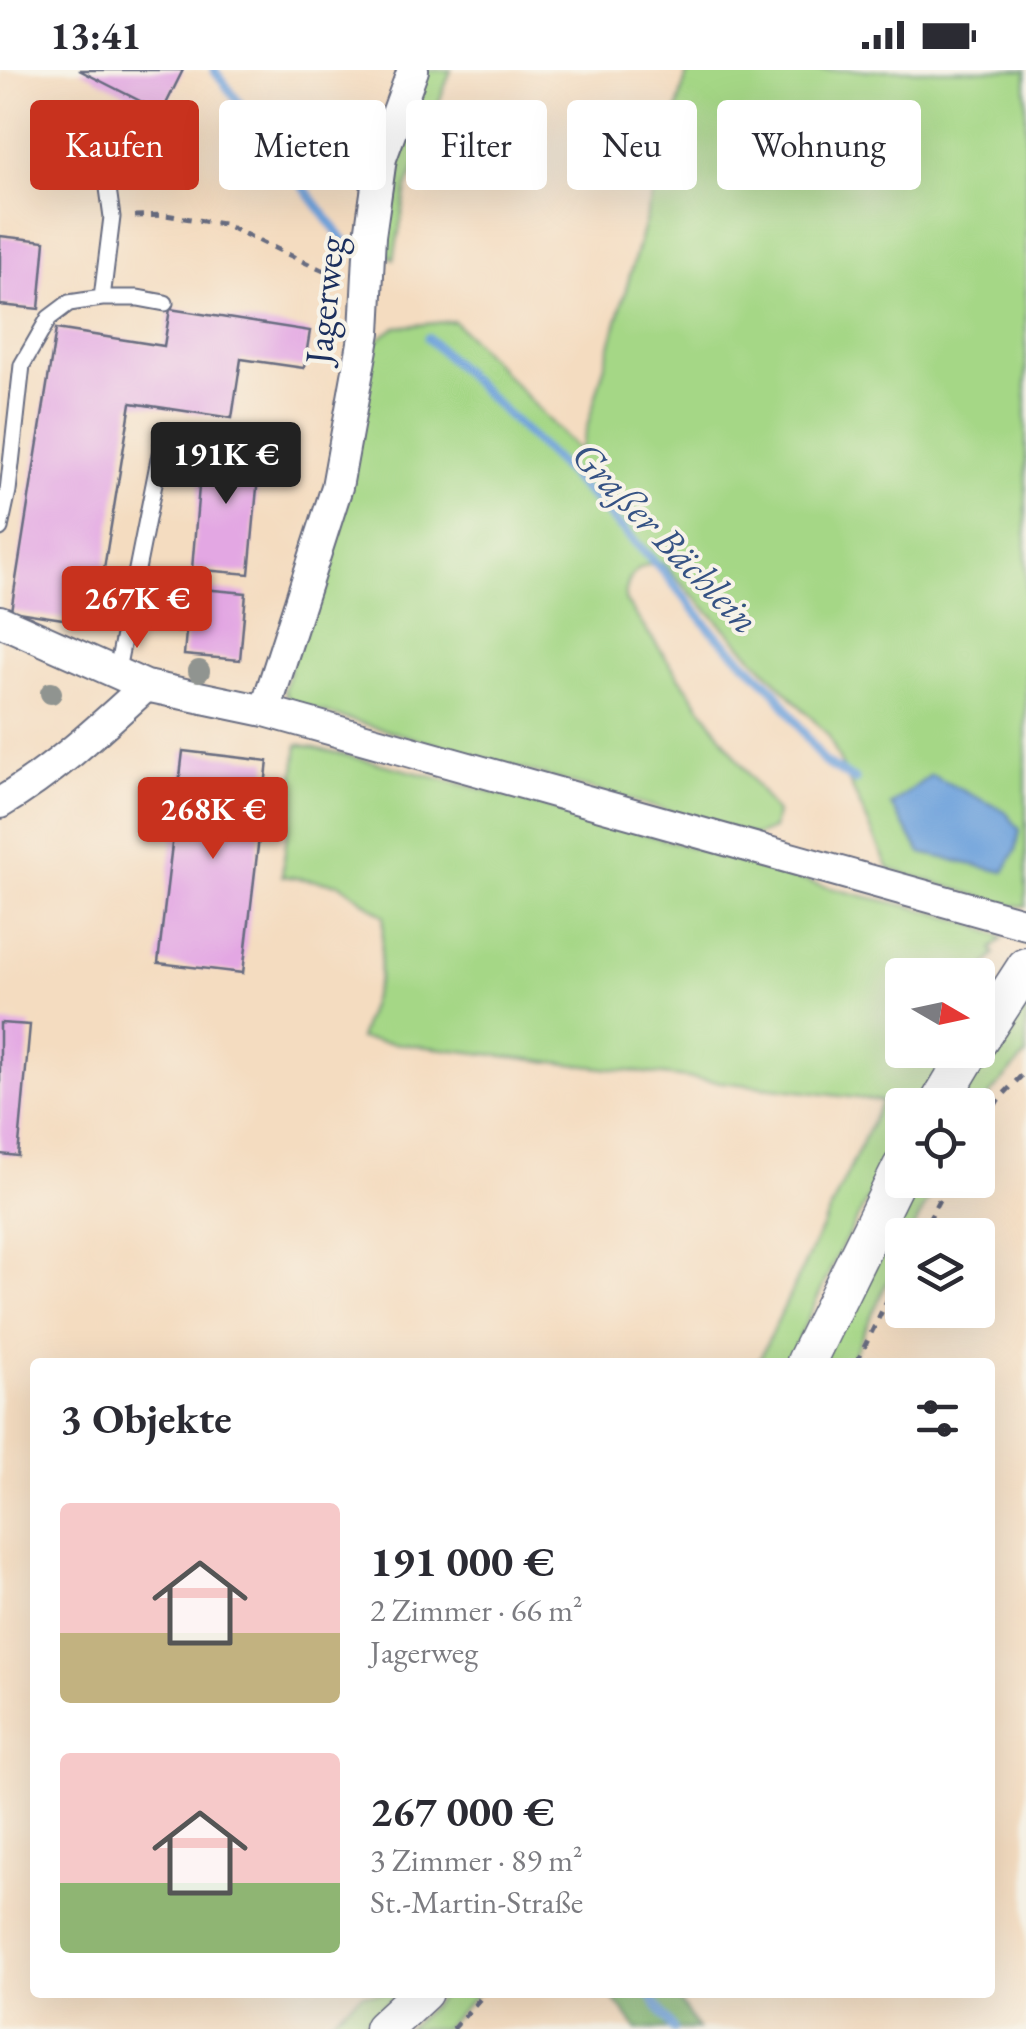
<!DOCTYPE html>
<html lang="de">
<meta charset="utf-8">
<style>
:root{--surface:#fff;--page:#f2f2f3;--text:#2b2b33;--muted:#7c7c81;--accent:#c8321e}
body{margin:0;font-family:"EB Garamond",serif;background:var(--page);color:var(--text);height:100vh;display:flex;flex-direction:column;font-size:38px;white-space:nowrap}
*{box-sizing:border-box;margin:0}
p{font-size:32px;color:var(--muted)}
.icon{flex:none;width:55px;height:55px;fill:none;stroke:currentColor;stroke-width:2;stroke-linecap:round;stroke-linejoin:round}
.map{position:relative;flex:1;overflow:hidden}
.drawer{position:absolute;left:30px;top:1288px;width:965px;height:640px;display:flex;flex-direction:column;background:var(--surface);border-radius:10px;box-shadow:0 10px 40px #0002}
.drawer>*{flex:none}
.guide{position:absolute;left:30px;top:30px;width:968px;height:90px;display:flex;gap:20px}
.needle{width:65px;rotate:99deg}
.fabs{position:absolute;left:885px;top:888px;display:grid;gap:20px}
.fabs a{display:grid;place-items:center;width:110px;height:110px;border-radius:10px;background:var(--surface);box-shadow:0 10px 40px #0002;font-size:50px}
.price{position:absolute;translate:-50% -85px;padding:0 22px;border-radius:10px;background:var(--accent);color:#fff;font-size:32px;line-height:65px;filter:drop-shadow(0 2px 5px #0008)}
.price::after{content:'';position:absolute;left:50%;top:60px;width:30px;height:22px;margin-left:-15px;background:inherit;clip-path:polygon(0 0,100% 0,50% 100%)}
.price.selected{background:#222;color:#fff}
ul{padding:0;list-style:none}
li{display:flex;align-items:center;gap:30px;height:250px;padding:0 30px}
li span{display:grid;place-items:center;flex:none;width:280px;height:200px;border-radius:10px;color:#555}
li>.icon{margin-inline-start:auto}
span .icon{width:120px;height:120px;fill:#fffc;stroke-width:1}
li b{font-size:42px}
h2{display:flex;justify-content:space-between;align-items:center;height:120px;padding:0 30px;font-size:42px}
.pill{padding:0 35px;border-radius:10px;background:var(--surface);box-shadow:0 10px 40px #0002;font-size:35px;line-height:90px}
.pill.selected{background:var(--accent);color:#fff}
.status{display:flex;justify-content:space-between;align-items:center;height:70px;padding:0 50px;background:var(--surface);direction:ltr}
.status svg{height:28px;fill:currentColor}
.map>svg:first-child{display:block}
</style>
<div class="status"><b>13:41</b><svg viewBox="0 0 49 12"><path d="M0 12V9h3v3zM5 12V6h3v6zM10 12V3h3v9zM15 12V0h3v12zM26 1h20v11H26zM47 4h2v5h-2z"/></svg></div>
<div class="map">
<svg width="1026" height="1959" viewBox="0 0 1026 1959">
<rect width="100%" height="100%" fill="#f7f3e8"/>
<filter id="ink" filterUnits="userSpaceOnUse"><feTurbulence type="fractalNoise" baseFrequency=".01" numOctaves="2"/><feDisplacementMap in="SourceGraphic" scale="20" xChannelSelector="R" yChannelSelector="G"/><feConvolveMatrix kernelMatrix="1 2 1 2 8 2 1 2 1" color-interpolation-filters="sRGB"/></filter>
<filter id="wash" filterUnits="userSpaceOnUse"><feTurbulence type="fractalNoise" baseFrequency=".0048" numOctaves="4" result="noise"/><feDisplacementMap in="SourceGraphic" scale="40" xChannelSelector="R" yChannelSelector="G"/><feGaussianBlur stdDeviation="2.25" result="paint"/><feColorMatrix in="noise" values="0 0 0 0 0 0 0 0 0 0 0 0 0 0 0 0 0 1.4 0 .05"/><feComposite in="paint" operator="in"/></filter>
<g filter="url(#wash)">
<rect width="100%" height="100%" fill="#f4dcc0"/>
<!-- green -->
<path fill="#a5d786" stroke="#608372" stroke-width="2.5" d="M421 0H451L407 118 394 189 388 185 375 194 380 133Z
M688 0H1026V836H1012L889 799 828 665 662 493C638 493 626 505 625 530L776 743 773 759 755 766 291 633 284 621 371 274 396 257 454 251 580 382Z
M298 674C471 714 643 762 813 813 876 832 944 838 1003 868L992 879 995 884 978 906 902 905V980H954L919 1035H902V1065L836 1188 788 1292H758L882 1031 359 969 379 908 384 846 340 814 282 806Z
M1026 920V985L991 1023 978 1046V1035H954Z
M912 1110H939L910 1165H902V1180L850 1292H821Z
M362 1923H398L356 1959H320Z
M445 1923H478L443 1959H407Z"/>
<!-- forest -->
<path fill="#84b873" stroke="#507468" stroke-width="2.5" d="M609 1923H674L698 1959H637Z"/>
<!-- water -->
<path fill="#70a3dc" stroke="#46699d" stroke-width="2.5" d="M931 705 1005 741 1020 760 1016 780 1004 802 921 783 891 735Z"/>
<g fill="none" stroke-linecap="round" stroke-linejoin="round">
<!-- stream -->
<path stroke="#70a3dc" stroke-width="9" d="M214 0 346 173
M428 268 562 397 663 501 711 560 774 620 824 692 855 710
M648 1922 673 1959"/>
</g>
<g id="blocks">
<!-- building -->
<path fill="#e3a7e3" d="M79 0H183L162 42Z
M0 166 45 171 39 239 0 235Z
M170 239 310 261 304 298 241 289 232 348 131 333 95 554 11 541 56 259 164 276Z
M203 370 261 375 249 504 192 499Z
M191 518 246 523 240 590 184 585 186 562H177L179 539 189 540Z
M183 681 268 691 243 903 158 893Z
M0 953 30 955 18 1086 0 1084Z"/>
</g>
</g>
<g filter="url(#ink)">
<use href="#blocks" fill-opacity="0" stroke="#676c80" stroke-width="2.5"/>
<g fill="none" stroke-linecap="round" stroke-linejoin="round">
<!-- service casing -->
<g stroke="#676c80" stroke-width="19">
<path id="service" d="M102 228 112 147 106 104 117 46
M0 458 8 421 22 295 49 248 69 233 102 228H138L165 233
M116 605 164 364"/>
</g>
<!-- minor casing -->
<g stroke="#676c80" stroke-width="34">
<path id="minor" d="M0 551 146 616 265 641 1026 854
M265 641 337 417 365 262 370 166 381 88 413 0
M0 733C54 701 100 658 146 616"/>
</g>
<!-- tertiary casing -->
<g stroke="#676c80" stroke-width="41">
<path id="tertiary" d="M978 971 1026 897
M938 1035 971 980
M806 1292 902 1097
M383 1959 423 1922"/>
</g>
<!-- path -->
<path stroke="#676c80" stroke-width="5" stroke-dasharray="8 8" stroke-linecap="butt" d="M135 146 165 145 223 154 341 209
M978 1063 998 1030 1026 1001
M921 1165 949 1110
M857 1292 902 1200
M453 1959 486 1922"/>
<!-- service -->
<use href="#service" stroke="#fff" stroke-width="15"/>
<!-- minor -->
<use href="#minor" stroke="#fff" stroke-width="30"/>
<!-- tertiary -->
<use href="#tertiary" stroke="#fff" stroke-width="38"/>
</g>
<!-- trees -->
<g fill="#909490">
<circle cx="199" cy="601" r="11"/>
<circle cx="51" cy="623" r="11"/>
</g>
</g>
<g text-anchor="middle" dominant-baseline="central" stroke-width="8" stroke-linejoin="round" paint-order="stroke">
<!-- street labels -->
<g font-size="38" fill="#1b2f5e" stroke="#f7f3e8">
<text transform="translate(324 230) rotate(-84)">Jagerweg</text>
</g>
<!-- water labels -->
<g font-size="40" font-style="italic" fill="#355284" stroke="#f7f3e8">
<text transform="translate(666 467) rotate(46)">Graßer Bächlein</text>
</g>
</g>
</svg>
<div class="fabs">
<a><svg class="needle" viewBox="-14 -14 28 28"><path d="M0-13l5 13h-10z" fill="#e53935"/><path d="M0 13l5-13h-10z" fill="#7c7c81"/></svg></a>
<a><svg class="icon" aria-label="locate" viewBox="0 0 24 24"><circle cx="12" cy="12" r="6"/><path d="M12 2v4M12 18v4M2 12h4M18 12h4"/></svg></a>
<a><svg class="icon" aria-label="layers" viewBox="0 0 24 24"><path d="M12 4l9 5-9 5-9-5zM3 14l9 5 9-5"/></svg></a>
</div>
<b class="price selected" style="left:226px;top:437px">191K €</b>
<b class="price" style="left:137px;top:581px">267K €</b>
<b class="price" style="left:213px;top:792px">268K €</b>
<div class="guide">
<a class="pill selected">Kaufen</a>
<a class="pill">Mieten</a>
<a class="pill">Filter</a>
<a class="pill">Neu</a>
<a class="pill">Wohnung</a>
</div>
<section class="drawer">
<h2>3 Objekte<svg class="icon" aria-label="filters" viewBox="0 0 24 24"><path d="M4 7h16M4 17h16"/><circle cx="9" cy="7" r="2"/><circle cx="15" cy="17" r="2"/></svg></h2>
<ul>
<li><span style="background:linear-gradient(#f6c9c9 65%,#c2b280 0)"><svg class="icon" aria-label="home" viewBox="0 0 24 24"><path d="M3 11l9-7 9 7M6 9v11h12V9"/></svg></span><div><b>191 000 €</b><p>2 Zimmer · 66 m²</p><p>Jagerweg</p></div></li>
<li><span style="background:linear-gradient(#f6c9c9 65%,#8fb573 0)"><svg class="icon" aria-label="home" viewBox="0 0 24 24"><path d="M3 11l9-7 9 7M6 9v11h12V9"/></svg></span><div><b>267 000 €</b><p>3 Zimmer · 89 m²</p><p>St.-Martin-Straße</p></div></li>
</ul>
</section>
</div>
